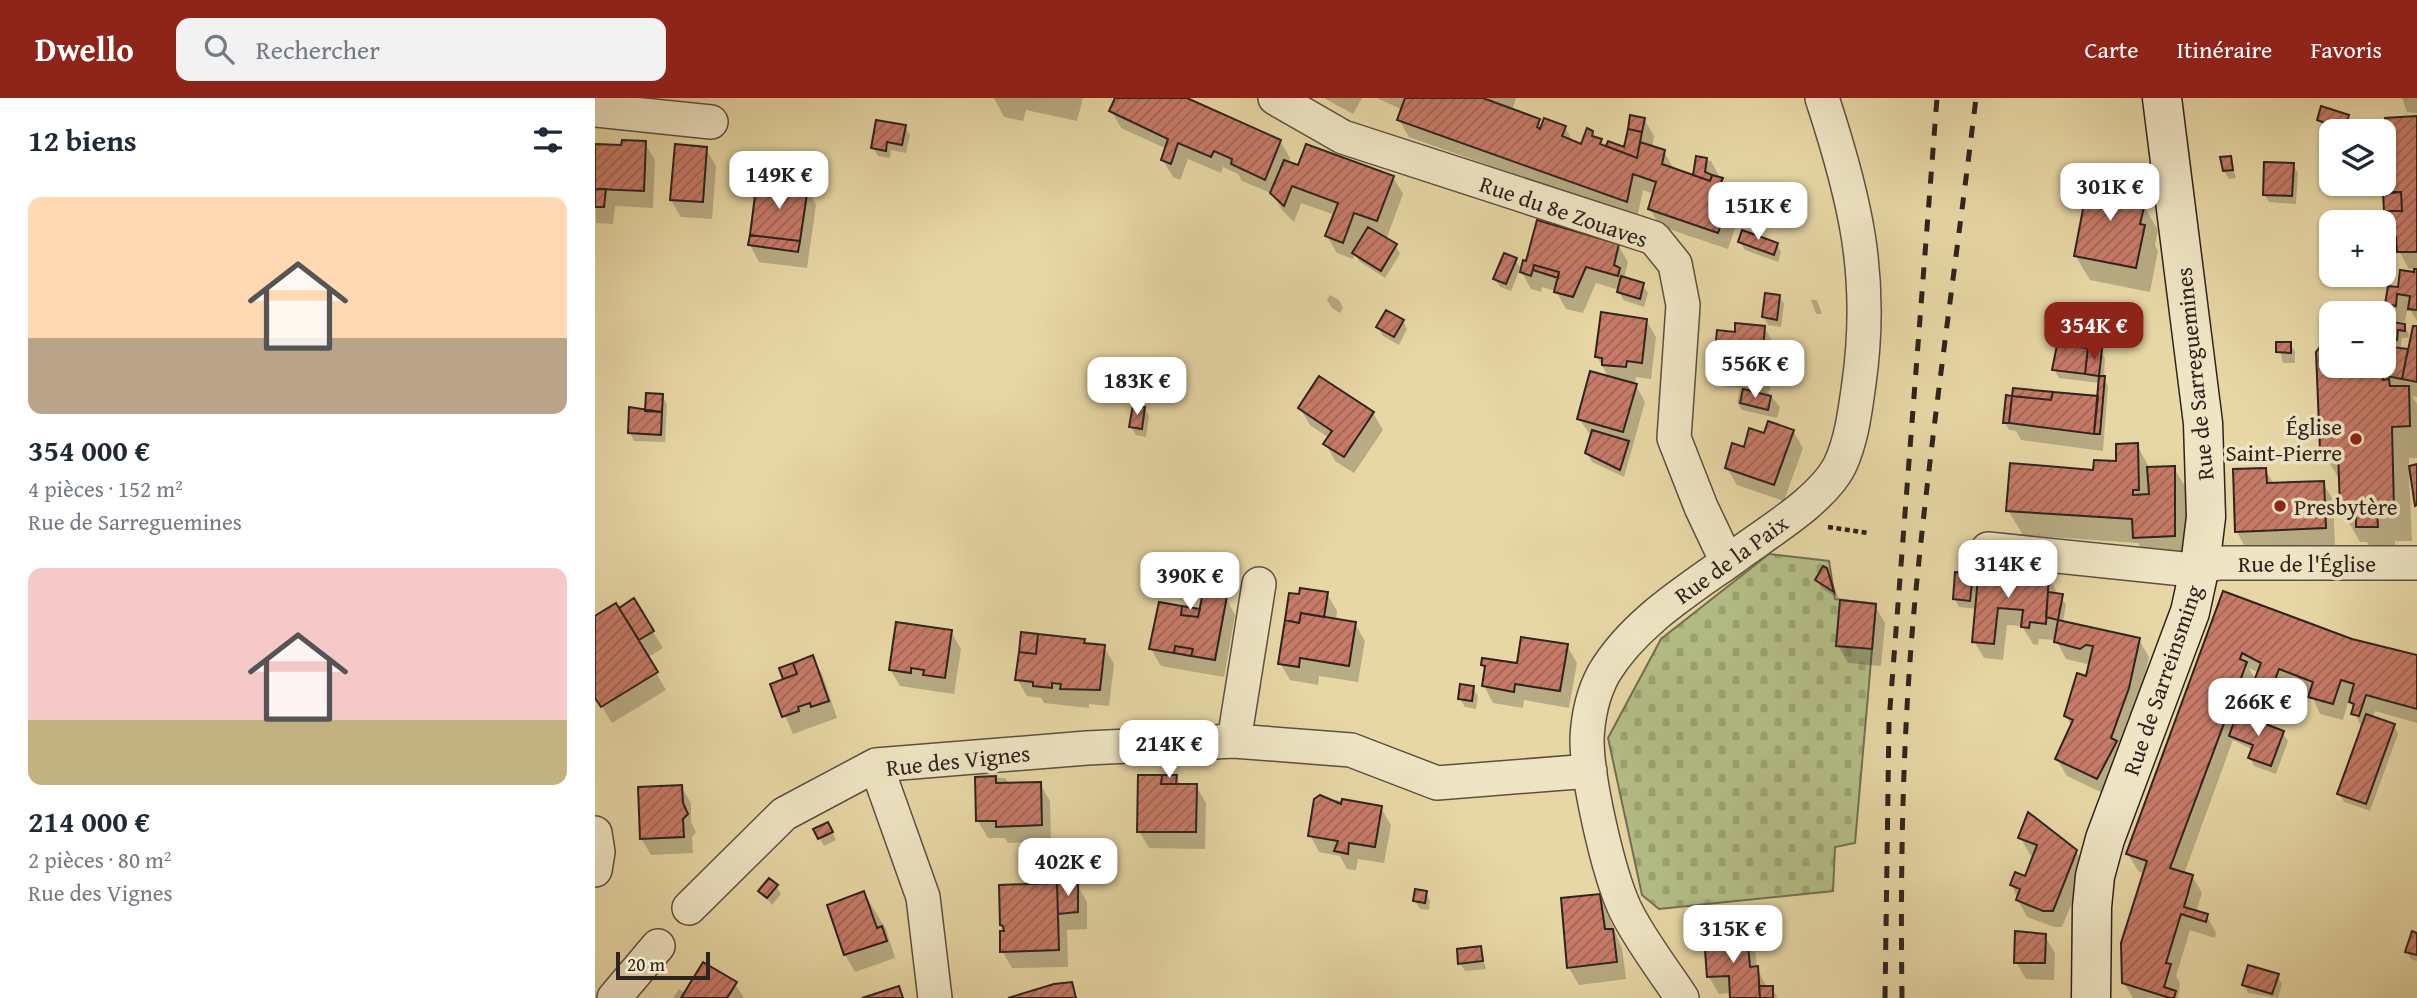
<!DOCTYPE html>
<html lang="fr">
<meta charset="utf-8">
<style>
:root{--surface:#fff;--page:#f2f2f3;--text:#1f2937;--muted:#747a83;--accent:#8f2418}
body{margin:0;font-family:"Gentium Book Plus",serif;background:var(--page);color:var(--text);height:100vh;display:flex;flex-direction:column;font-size:26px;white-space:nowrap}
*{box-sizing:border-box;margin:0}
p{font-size:23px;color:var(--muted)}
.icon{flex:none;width:38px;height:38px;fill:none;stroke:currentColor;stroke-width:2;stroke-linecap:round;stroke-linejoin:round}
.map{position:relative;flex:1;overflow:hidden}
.panel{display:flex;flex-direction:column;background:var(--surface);width:595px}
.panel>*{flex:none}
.controls{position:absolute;left:1724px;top:21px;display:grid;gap:14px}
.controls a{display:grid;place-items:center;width:77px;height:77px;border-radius:14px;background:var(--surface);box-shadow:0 2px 5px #0004;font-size:35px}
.scale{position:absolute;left:21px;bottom:18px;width:94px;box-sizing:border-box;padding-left:7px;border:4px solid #2f231e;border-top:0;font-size:19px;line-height:24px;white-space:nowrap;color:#2f231e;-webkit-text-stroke:5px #efe5c4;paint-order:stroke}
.price{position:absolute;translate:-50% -60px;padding:0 16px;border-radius:14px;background:#fff;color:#222;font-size:23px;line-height:46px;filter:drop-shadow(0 2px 4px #0008)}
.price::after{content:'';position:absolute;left:50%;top:42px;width:21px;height:16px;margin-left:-10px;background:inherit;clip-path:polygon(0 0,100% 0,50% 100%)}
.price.on{background:var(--accent);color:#fff}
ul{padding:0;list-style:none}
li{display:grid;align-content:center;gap:14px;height:371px;padding:0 28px}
li span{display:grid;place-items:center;height:217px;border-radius:14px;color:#555}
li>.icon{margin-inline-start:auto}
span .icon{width:126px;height:126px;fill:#fffc;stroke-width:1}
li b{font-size:30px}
h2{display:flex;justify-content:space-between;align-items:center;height:84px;padding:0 28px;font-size:30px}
header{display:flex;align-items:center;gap:42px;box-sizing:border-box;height:98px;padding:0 35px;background:var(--accent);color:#fff}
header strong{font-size:33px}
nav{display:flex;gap:38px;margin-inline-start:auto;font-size:24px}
.search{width:490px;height:63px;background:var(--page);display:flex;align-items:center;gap:18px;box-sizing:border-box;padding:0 24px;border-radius:14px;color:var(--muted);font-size:26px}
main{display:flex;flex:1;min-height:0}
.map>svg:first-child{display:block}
</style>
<header>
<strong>Dwello</strong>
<div class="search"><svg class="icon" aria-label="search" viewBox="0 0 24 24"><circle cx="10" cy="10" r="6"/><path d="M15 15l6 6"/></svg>Rechercher</div>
<nav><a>Carte</a><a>Itinéraire</a><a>Favoris</a></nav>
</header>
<main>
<section class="panel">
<h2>12 biens<svg class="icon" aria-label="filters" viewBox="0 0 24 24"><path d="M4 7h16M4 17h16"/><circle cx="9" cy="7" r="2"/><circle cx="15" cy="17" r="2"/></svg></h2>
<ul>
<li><span style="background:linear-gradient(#ffd9b3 65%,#b9a48a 0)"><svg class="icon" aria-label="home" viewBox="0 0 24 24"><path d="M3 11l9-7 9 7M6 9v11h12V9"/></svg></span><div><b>354 000 €</b><p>4 pièces · 152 m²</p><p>Rue de Sarreguemines</p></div></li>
<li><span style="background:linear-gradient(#f6c9c9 70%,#c2b280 0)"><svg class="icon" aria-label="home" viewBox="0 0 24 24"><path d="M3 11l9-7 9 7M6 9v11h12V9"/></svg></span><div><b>214 000 €</b><p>2 pièces · 80 m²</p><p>Rue des Vignes</p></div></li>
</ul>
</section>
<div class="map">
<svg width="1822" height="900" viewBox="0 0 1822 900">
<defs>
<pattern id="cemetery-stones" width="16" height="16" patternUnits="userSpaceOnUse" patternTransform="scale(1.75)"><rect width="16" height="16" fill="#b4be87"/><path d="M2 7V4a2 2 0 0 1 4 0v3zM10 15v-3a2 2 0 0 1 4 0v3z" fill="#9ba374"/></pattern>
<pattern id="building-hatch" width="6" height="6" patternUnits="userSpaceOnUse" patternTransform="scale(1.75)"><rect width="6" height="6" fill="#c77b68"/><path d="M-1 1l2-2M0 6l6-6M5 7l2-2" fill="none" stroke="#a26455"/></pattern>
</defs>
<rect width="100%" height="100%" fill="#e7d7a5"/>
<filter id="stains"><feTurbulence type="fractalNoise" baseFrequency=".00286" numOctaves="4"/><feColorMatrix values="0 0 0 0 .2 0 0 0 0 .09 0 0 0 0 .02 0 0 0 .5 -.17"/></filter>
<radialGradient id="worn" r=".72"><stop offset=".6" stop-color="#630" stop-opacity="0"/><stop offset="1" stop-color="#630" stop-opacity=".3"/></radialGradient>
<!-- cemetery -->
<path fill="url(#cemetery-stones)" stroke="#727052" stroke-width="2" d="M1174 456 1234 463 1240 501 1281 506 1260 745 1240 749 1238 793 1064 811 1047 797 1013 640 1066 541Z"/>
<!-- shadow -->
<path fill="#0003" fill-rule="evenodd" d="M399 0H488L482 23 431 12 428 23 409 19Z
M522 0H589L685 43 695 60 693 66 704 70 798 79 808 96 791 142 801 148 805 156 790 180 764 163 760 156 758 161 742 155 732 138 740 117 706 105 699 124 687 112 678 96 647 83 643 76 628 69 626 75 593 61 585 82 578 79 568 62 572 51 526 30 516 12Z
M729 0H767L758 16Z
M782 0H883L892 3 893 0H921L917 12 943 22 947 29H970L978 44 987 48 997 34 1012 51 1014 45 1030 51 1049 21 1059 38 1057 50 1069 54 1079 71 1100 79 1102 60 1116 63 1132 92 1137 93 1147 110 1133 151 1065 128 1055 111 1059 96 1048 92 1042 120 814 39 804 22 808 12Z
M1807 0H1822V15L1812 14Z
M1753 18 1758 26 1755 33 1729 30 1724 22Z
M1822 20V170L1814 171 1805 155 1788 154V124H1761L1760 114 1791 115 1799 96 1792 22Z
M310 29 315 37 311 55 296 52 295 60 283 58 278 49Z
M50 45 60 62 58 110 20 108 18 126 1 125 0 48 28 49Z
M111 51 121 68 117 121 86 119 76 102Z
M1635 60 1641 80 1634 81 1629 73Z
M1698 67 1703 75 1701 106 1674 104 1669 96Z
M180 79 194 81 198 88 212 90 221 107 212 170 164 164 155 147Z
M1535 84 1563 132 1560 147 1563 153 1555 194 1495 182 1480 157Z
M1145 144 1182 146 1186 154 1183 164 1150 152Z
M1023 147 1033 164 1029 180 1048 187 1053 195 1049 209 1028 202 1024 192 1001 185 988 215 971 211 961 193 947 189 946 194 936 191 925 171 916 193 905 189 900 181 920 161 927 173 929 164Z
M1731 153H1736V174L1732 167Z
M1822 173V223L1816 213H1812L1810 224 1802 223 1792 206Z
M735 197 744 202 748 210 745 215 737 210 732 202Z
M1184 198 1189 206 1186 229 1173 227 1169 219Z
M1216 202H1222L1227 216H1221Z
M1051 222 1061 239 1056 281 1041 279 1040 286 1050 304 1029 379 997 364 992 355 997 339 984 321 1014 280 1002 259Z
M808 223 812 231 804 247 788 238 783 229Z
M1795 225 1809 228 1814 236 1813 240H1807L1805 252 1815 253 1822 230V299L1817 298 1822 306V360H1814V369L1822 368V407L1814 375 1817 443H1800L1801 460 1782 461 1772 444H1765L1747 412 1746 384 1727 352 1736 246V268H1788V256L1792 262 1799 251 1793 240Z
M1169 229 1179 246 1175 293H1172L1185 309 1182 320 1147 312 1142 304 1145 290 1130 289 1120 272 1141 235Z
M1683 246H1695L1700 254V265H1688Z
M1506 253 1510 261 1509 280 1513 288 1508 353 1426 342 1421 333 1414 332 1410 324 1504 300 1505 285 1464 280 1459 272Z
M67 297 72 306 70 344 39 343 35 335Z
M549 310 554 318 551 339 541 337 536 329Z
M705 310 778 315 788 332 759 375 740 363 731 346 734 340 715 327Z
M1198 333 1208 350 1189 403 1142 387 1132 370 1150 351 1170 337Z
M1542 347 1555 371 1579 370 1594 395 1593 463 1554 465 1543 445 1428 437 1413 412 1523 365Z
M1670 372 1679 386 1728 385 1738 402 1740 447 1651 451 1642 434Z
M1231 471 1236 480 1244 501 1226 490 1222 482Z
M1453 477 1463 497 1471 506 1468 525 1544 542 1554 559 1543 608 1512 697 1472 678 1462 661 1477 629 1471 618 1493 580 1496 567 1471 561 1461 542 1444 541 1443 547 1438 546 1427 528 1412 527 1408 562 1389 560 1379 543 1382 511 1364 509 1360 501 1377 478 1384 490Z
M732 496 742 513 741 523 760 526 770 543 763 584 724 578 723 587 695 582 685 565Z
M1629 496 1757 543 1822 559V625L1780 613 1778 620 1799 627 1803 636 1775 713 1749 704 1744 696 1767 631 1754 601 1748 622 1725 616 1716 596 1694 587 1691 596 1700 613 1699 617 1669 605 1659 588 1647 619 1688 635 1693 643 1681 676 1659 668 1655 660 1658 652 1638 642 1589 776 1597 778 1607 795 1601 814 1612 818 1621 835 1620 840 1595 832 1581 878 1585 885 1583 900H1538L1529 885 1550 776 1543 773 1533 756ZM1654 570 1664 575 1661 583Z
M631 500 640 517 629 579 566 568 556 551 606 513Z
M39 503 68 550 52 560 71 592 17 625 0 598V520Z
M1280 508 1290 525 1286 568 1253 565 1243 548Z
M356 534 366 551 359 596 305 588 295 571Z
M489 543 491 547 509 549 519 566 514 608 494 606V610L449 605 446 600 432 598 422 581Z
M972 548 982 565 974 610 929 602 928 610 898 605 889 588 891 573 887 567H923Z
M217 559 227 576 242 620 198 636 177 587 191 582 186 571Z
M878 590 883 598 881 611 870 609 865 601Z
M581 679 586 688H601L611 705 610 751 554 750 544 733Z
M381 680H410L415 687 445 686 455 703 456 743 413 745 410 740H393L383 723Z
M86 688 96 705V724L101 734 97 739 98 755 56 757 46 740Z
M725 699 786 710 796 727 789 765 763 761 761 772 752 771 745 758 724 754 715 737Z
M233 726 241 742 229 748 220 732Z
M1425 739 1481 753 1491 771 1467 829H1459L1432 819 1423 802 1417 787 1431 780 1439 758 1435 757Z
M482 787 492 804V831L472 832 473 869 417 870 407 853 406 789Z
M181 788 186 796 177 807 166 793Z
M831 794 835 803 834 812 825 811 820 803Z
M269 795 291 831 300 860 260 874 250 857Z
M1005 798 1027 850 1031 881 984 887 974 870Z
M1149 824 1159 841 1162 870 1172 890H1177L1183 900H1137V895L1124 896 1114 879Z
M1822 836V863L1817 862 1812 854Z
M1450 838 1460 855 1459 882 1431 881 1421 864Z
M885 850 891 871 870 873 865 865Z
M1682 877 1687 886 1683 900 1653 895 1649 887Z
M140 886 149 900H78L84 891 91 896Z"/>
<!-- building -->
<path fill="url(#building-hatch)" stroke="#2f231e" stroke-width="2" d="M520 0H592L686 42 670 82 636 66 637 61 619 53 616 59 583 45 576 66 566 62 573 41 514 13Z
M810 0H888L945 21 942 29 945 31 949 20 971 28 967 38 986 46 992 30 998 33 997 38 1007 41 1005 46 1042 60 1045 44 1070 52 1067 66 1115 83 1117 77 1128 80 1125 87 1138 92 1123 135 1053 111 1061 84 1038 76 1032 104 802 22Z
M1726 8 1754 17 1749 31 1722 22Z
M1035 17 1050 20 1047 34 1033 31Z
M1822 18V154H1802L1801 139 1788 138V124H1759V113H1807L1806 94H1797L1790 20Z
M281 22 311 27 307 47 292 44 291 53 276 50Z
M1033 31 1047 34 1042 60 1011 48 1013 43 1029 49Z
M27 42 51 43 49 93 0 91V46L26 47Z
M80 46 112 49 108 104 75 102Z
M711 46 799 78 782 123 759 115 748 145 730 138 743 105 697 88 689 108 675 95 689 62 703 67Z
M1101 58 1112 60 1110 74 1117 77 1115 83 1098 77Z
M1636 58 1638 72 1628 73 1625 59Z
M1669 64 1699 65 1697 98 1668 97Z
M1495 75 1536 82 1532 101 1550 105 1545 126 1550 127 1541 170 1479 158Z
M162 82 213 89 205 143 155 137Z
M0 91H11L9 109H0Z
M1806 94 1807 113H1789L1788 96Z
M942 122 1024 146 1019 167 1025 170 1023 178 991 169 978 199 959 194 964 174 939 167 936 178 925 174 928 162 931 163Z
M773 129 802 146 786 173 757 155Z
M1147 132 1183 145 1179 157 1143 144Z
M155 137 205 143 203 154 153 147Z
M909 155 922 160 911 186 898 181Z
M939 167 964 174 963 180 938 172Z
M1819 171H1822V212L1813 211 1815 198 1802 196 1801 208 1790 206 1793 188 1803 189 1805 172 1819 174Z
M1026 178 1049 185 1045 201 1022 194Z
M1170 195 1185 197 1182 222 1167 219Z
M791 212 809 222 799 239 781 229Z
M1006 214 1052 221 1047 265 1032 263 1031 269 1007 267V260L1000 259Z
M1793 223 1810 226V233L1803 232 1802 242 1791 240Z
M1140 225 1170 228 1166 277 1118 272 1122 232 1140 234Z
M1818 228H1822V284L1807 281Z
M1681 244H1696V255L1681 254Z
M1736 244V268H1788V282L1794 281 1795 288H1814L1815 328 1797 329 1799 411H1782L1783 429H1761V412H1745L1743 351 1725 352 1721 254 1728 245Z
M1462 247 1493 250 1490 276 1457 272Z
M1790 248 1813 251 1807 281 1791 278Z
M1493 250 1507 251 1504 278 1490 276Z
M995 273 1042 286 1028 334 982 321Z
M724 278 779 314 749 359 728 346 737 333 703 310Z
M1504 278H1510L1505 336H1499Z
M1418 290 1458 294 1456 302 1417 298Z
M1148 291 1176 298 1173 312 1145 305Z
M1458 294 1503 298 1499 336 1414 325 1417 298 1456 302Z
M51 295 68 296 67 314 50 313Z
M1411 297 1417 298 1414 325H1408Z
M538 307 550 309 547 331 534 329Z
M34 309 67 314 66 337 33 335Z
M1173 323 1199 332 1179 387 1130 370 1137 345 1149 349 1154 330 1169 335Z
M997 332 1034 343 1025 372 990 355Z
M1543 345 1544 392H1538V397L1554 396 1552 369 1580 368V438L1538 440 1537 421 1411 413 1415 365 1498 372 1499 362 1521 363V346Z
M1822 366V407L1820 408 1814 368Z
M1671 370 1672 385 1729 383 1731 430 1640 434 1638 371Z
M1228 468 1232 470 1239 494 1220 482Z
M1384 469 1454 476 1451 526 1435 524 1434 530 1426 529 1428 512 1403 510 1399 546 1377 544Z
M1360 474 1378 476 1375 503 1358 501Z
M705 490 733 494 729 519 706 515 704 525 690 522 694 495 704 496Z
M1628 493 1757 541 1822 557V611L1771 597 1764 618 1756 616 1759 606 1754 604 1759 586 1746 582 1738 606 1713 599 1718 584 1684 571 1679 585 1689 588 1687 593 1692 595 1690 601 1657 588 1666 565 1647 555 1645 561 1652 564 1575 770 1598 777 1589 809 1613 816 1611 824 1586 816 1571 865 1576 866 1569 889 1581 893 1579 900H1575L1527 885 1526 845 1552 763 1531 756Z
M608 494 632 498 620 562 596 558 598 551 580 548 579 555 554 551 564 504 587 508 586 517 603 519Z
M1453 494 1468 496 1463 522 1451 519Z
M39 500 59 533 44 542 24 510Z
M1245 502 1281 506 1277 551 1241 548Z
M21 505 63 574 6 609 0 600V518Z
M587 508 605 511 603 519 586 517Z
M706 515 761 524 754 568 705 560 704 569 683 566 690 522 704 525Z
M1463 522 1545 540 1534 590 1516 640 1522 643 1502 681 1460 661 1478 622 1469 618 1482 575 1491 578 1498 548 1491 547 1485 551 1459 544Z
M301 524 357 532 350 580 328 577 329 572 316 570V575L294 572Z
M426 534 443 536 441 556 424 554Z
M443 536 490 541 489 545 510 547 505 592 465 591 466 586 457 585V590L438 588V584L420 582 424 554 441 556Z
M926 539 973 546 965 593 920 586 919 594 887 588 890 568 886 567 887 560 922 565Z
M580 548 598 551 596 558 579 555Z
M218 557 234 603 216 609 215 605 203 609 204 613 187 619 175 586 202 576 198 565Z
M198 565 202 576 188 581 184 570Z
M865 586 879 588 877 603 863 601Z
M1642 615 1689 633 1676 668 1653 660 1658 647 1634 638Z
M1771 616 1800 626 1771 706 1742 696Z
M543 677H567L566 686H602L601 734H542Z
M567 677H582L581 686H566Z
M401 678V685L446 684 447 727 401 729V723H381L380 679Z
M87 687 88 705 93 716 88 721 89 739 45 741 43 689Z
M725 697 746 706 747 701 787 708 780 749 754 745 753 756 739 753 743 743 713 738 719 701Z
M1433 714 1482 752 1458 813H1448L1421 802 1425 791 1415 787 1420 774 1430 778 1442 747 1423 740Z
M233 724 238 734 223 741 218 731Z
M174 780 183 787 172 800 163 793Z
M462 785 464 852 405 854V833H409L408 828 405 827 404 787Z
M462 785H483V814L463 816Z
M820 791 832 793 830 805 818 803Z
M269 793 282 830 287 828 292 843 249 857 232 807Z
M1005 796 1010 831H1018L1022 864 972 870 966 800Z
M1150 822 1152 836 1109 839 1107 826Z
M1420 833 1451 836 1450 865H1419Z
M1817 833 1822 835V857L1810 854Z
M1152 836 1155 869 1163 868 1165 900H1135L1134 878 1112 879 1109 839Z
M886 848 888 863 863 866 862 851Z
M108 864 142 884 132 900H86Z
M1653 867 1684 876 1677 896 1647 887Z
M477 884 481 900H413L459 886Z
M304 888 308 900H267Z
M1164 888H1178V900H1165Z"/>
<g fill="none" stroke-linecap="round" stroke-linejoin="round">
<!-- street casing -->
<g stroke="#5d5040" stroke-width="36">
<path id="street" d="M680 0 748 39 1059 140 1080 166 1088 207 1079 340 1106 409 1132 464
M0 12 116 24
M1393 451 1588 471 1624 465H1822
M639 643 664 486
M281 667 328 799 340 900
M0 735 3 754 0 772
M94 810 189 716 281 667 492 650 639 643 756 652 842 685 995 673
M19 900 63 848
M1087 900C1068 871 1045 842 1030 811 1013 774 992 681 992 641 993 618 998 595 1009 575 1039 525 1092 493 1138 460 1171 435 1227 403 1245 367 1257 341 1260 313 1264 285 1279 178 1260 100 1227 0"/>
</g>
<!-- secondary casing -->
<g stroke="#2f231e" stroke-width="41">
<path id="secondary" d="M1496 900 1497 809 1500 778 1510 741 1595 514 1605 468 1611 419 1608 325 1567 0"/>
</g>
<!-- path -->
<path stroke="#2f231e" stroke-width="4.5" stroke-dasharray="5 3.5" stroke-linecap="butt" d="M1233 429 1273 435"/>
<!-- street -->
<use href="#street" stroke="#efe5c4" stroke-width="33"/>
<!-- secondary -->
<use href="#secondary" stroke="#efe5c4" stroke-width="38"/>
<!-- rail -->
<path stroke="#2f231e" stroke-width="5" stroke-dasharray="12 12" stroke-linecap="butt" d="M1290 900 1294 623 1342 0
M1307 900C1305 757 1308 614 1323 472 1339 315 1362 157 1381 0"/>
</g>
<!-- markers -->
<g fill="#8f2418" stroke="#efe5c4" stroke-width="2.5">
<circle cx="1761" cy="341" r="7"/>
<circle cx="1685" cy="408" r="7"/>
</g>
<g text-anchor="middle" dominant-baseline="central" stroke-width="7" stroke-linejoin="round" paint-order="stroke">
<!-- street labels -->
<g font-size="23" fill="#2f231e" stroke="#efe5c4">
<text transform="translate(969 113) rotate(19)">Rue du 8e Zouaves</text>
<text transform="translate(1599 276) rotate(-96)">Rue de Sarreguemines</text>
<text transform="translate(1136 461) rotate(-36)">Rue de la Paix</text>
<text x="1712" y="465">Rue de l'Église</text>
<text transform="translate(1567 582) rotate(-71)">Rue de Sarreinsming</text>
<text transform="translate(363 662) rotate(-6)">Rue des Vignes</text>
</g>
<!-- poi labels -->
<g font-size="23" fill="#2f231e" stroke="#efe5c4" text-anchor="end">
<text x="1747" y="328">Église<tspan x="1747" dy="26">Saint-Pierre</tspan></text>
<text x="1699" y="408" text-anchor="start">Presbytère</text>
</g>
</g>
<rect width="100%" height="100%" filter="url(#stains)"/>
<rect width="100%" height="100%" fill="url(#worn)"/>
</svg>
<div class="controls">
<a><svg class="icon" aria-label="layers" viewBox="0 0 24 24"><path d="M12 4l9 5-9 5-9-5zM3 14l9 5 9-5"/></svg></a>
<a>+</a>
<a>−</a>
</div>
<div class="scale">20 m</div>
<b class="price" style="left:184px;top:113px">149K €</b>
<b class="price" style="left:1515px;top:125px">301K €</b>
<b class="price" style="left:1163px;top:144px">151K €</b>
<b class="price on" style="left:1499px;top:264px">354K €</b>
<b class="price" style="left:1160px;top:302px">556K €</b>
<b class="price" style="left:542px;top:319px">183K €</b>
<b class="price" style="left:1413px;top:502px">314K €</b>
<b class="price" style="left:595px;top:514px">390K €</b>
<b class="price" style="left:1663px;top:640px">266K €</b>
<b class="price" style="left:574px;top:682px">214K €</b>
<b class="price" style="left:473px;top:800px">402K €</b>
<b class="price" style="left:1138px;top:867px">315K €</b>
</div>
</main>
